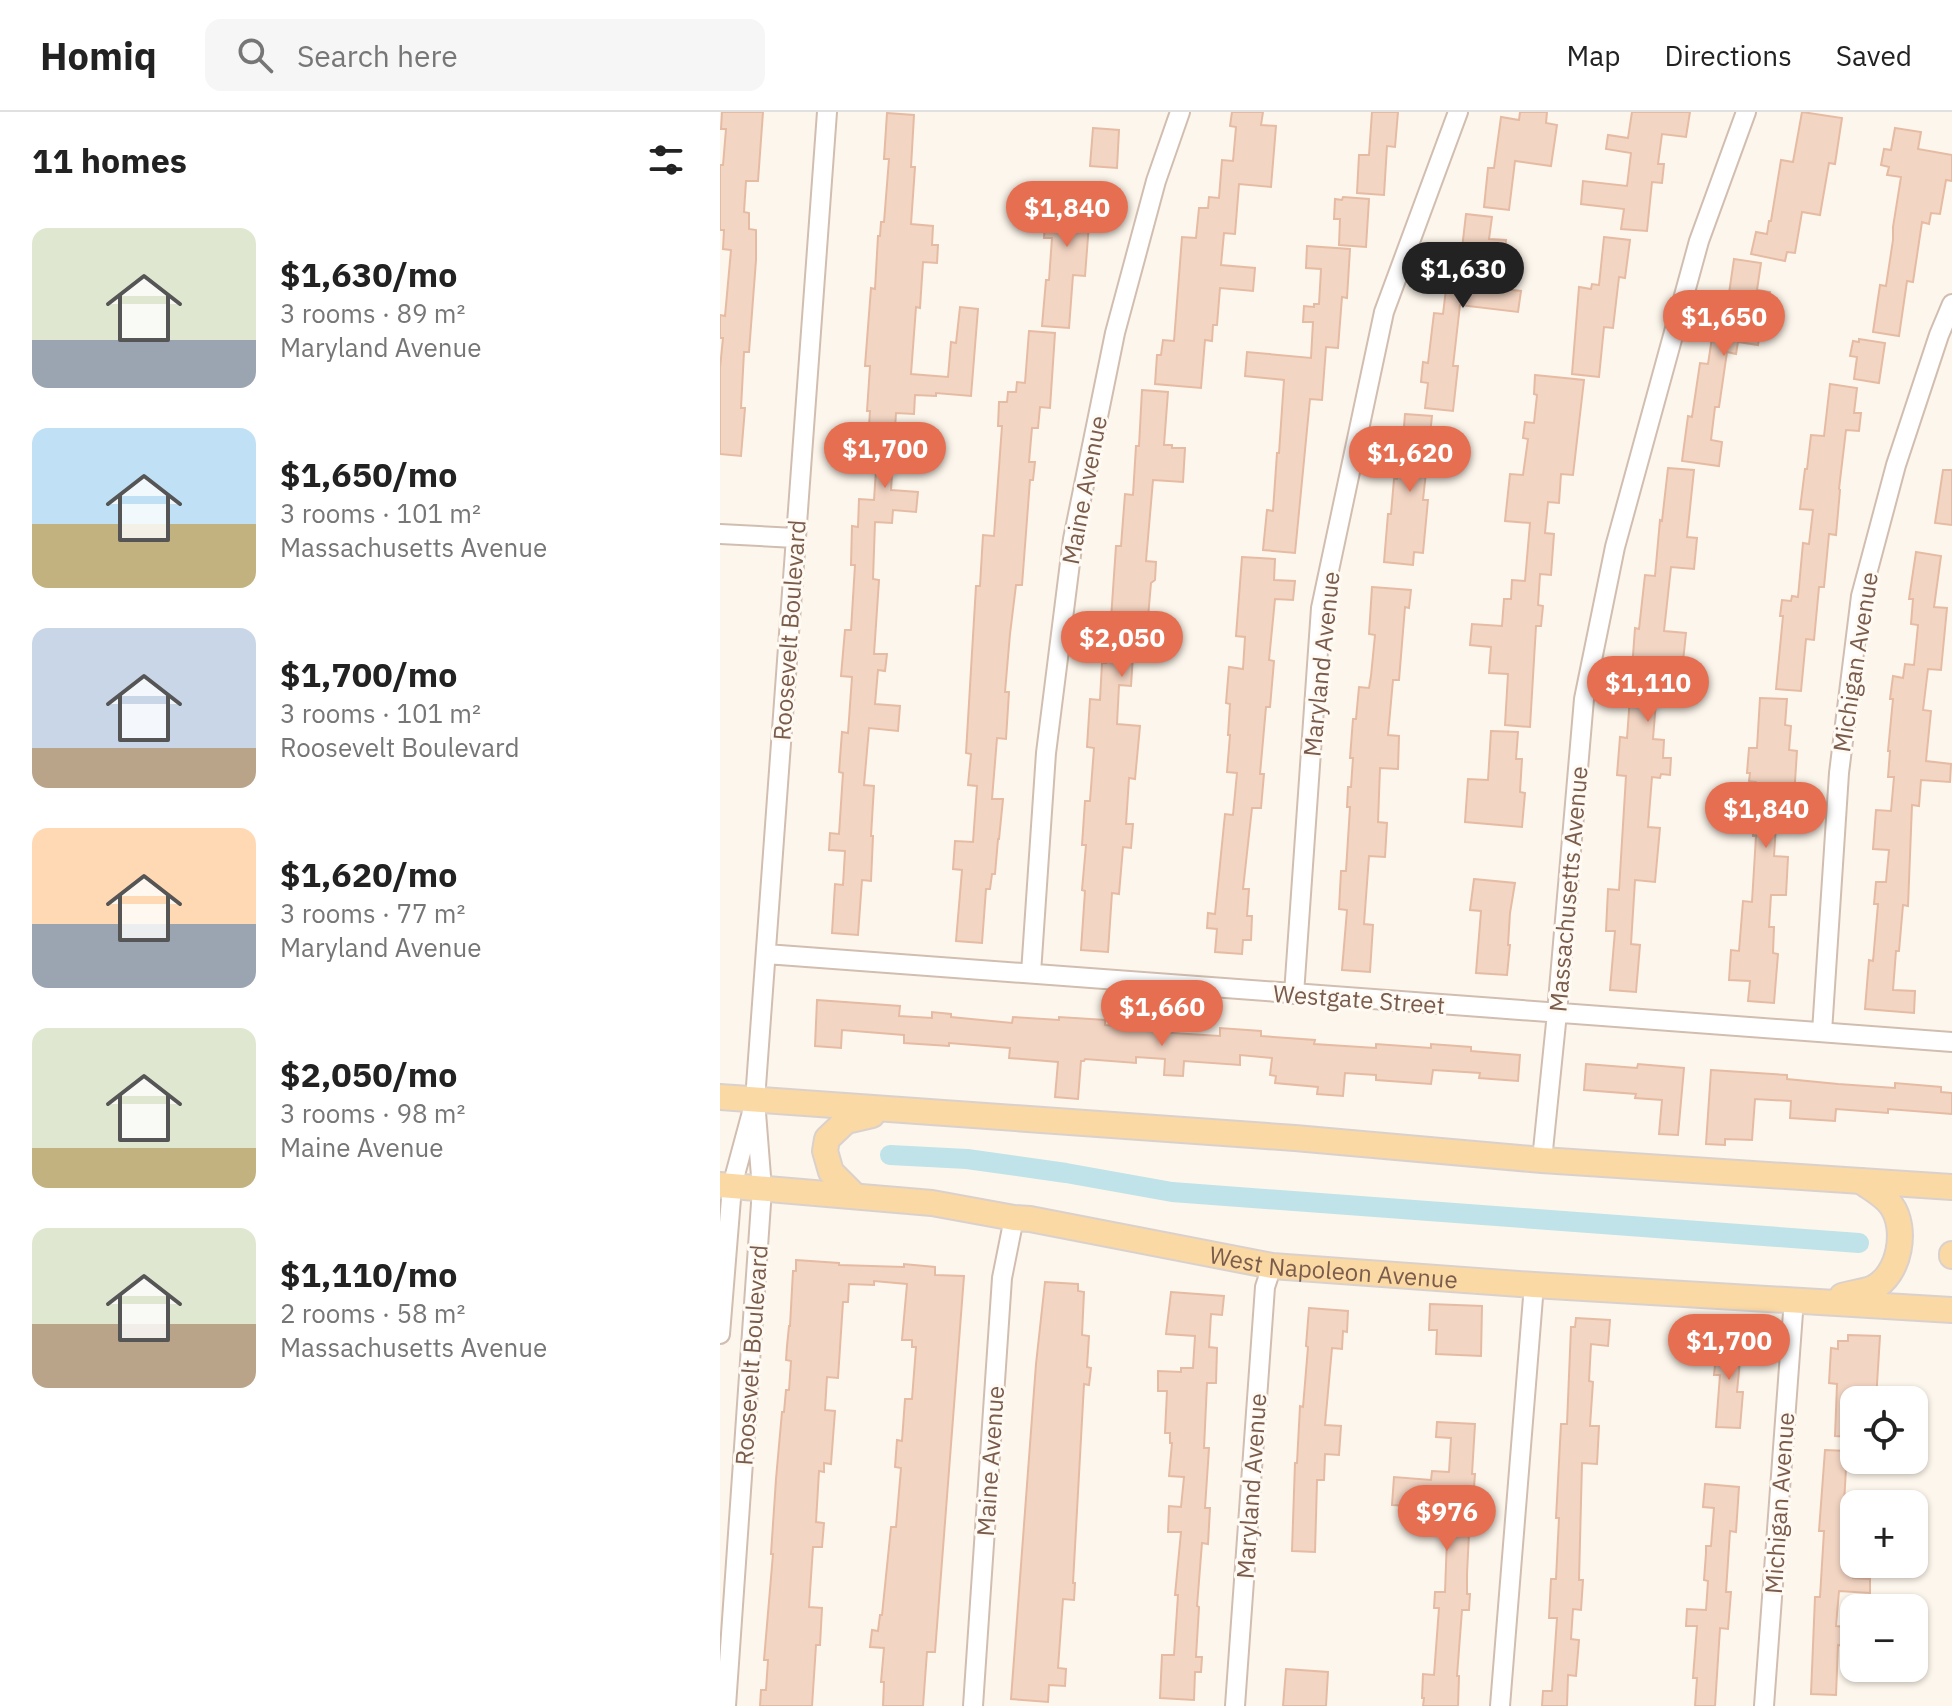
<!DOCTYPE html>
<meta charset="utf-8">
<style>
:root{--surface:#fff;--page:#f6f6f6;--text:#222;--muted:#767676;--line:#e0e0e0;--accent:#e76f51}
body{margin:0;font-family:"IBM Plex Sans",sans-serif;background:var(--page);color:var(--text);height:100vh;display:flex;flex-direction:column;font-size:30px;white-space:nowrap}
*{box-sizing:border-box;margin:0}
p{font-size:26px;color:var(--muted)}
.icon{flex:none;width:44px;height:44px;fill:none;stroke:currentColor;stroke-width:2;stroke-linecap:round;stroke-linejoin:round}
.map{position:relative;flex:1;overflow:hidden}
.drawer{display:flex;flex-direction:column;background:var(--surface);width:720px}
.drawer>*{flex:none}
.controls{position:absolute;left:1120px;top:1274px;display:grid;gap:16px}
.controls a{display:grid;place-items:center;width:88px;height:88px;border-radius:16px;background:var(--surface);box-shadow:0 2px 6px #0004;font-size:40px}
.price{position:absolute;translate:-50% -68px;padding:0 18px;border-radius:28px;background:var(--accent);color:#fff;font-size:26px;line-height:52px;filter:drop-shadow(0 2px 4px #0008)}
.price::after{content:'';position:absolute;left:50%;top:48px;width:24px;height:18px;margin-left:-12px;background:inherit;clip-path:polygon(0 0,100% 0,50% 100%)}
.price.current{background:#222;color:#fff}
ul{padding:0;list-style:none}
li{display:flex;align-items:center;gap:24px;height:200px;padding:0 32px}
li span{display:grid;place-items:center;flex:none;width:224px;height:160px;border-radius:16px;color:#555}
li>.icon{margin-inline-start:auto}
span .icon{width:96px;height:96px;fill:#fffc;stroke-width:1}
li b{font-size:34px}
h2{display:flex;justify-content:space-between;align-items:center;height:96px;padding:0 32px;font-size:34px}
header{display:flex;align-items:center;gap:48px;box-sizing:border-box;height:112px;padding:0 40px;background:var(--surface);border-bottom:2px solid var(--line)}
header strong{font-size:38px}
nav{display:flex;gap:44px;margin-inline-start:auto;font-size:28px}
.search{width:560px;height:72px;background:var(--page);display:flex;align-items:center;gap:20px;box-sizing:border-box;padding:0 28px;border-radius:16px;color:var(--muted);font-size:30px}
main{display:flex;flex:1;min-height:0}
.map>svg:first-child{display:block}
</style>
<header>
<strong>Homiq</strong>
<div class="search"><svg class="icon" aria-label="search" viewBox="0 0 24 24"><circle cx="10" cy="10" r="6"/><path d="M15 15l6 6"/></svg>Search here</div>
<nav><a>Map</a><a>Directions</a><a>Saved</a></nav>
</header>
<main>
<section class="drawer">
<h2>11 homes<svg class="icon" aria-label="filters" viewBox="0 0 24 24"><path d="M4 7h16M4 17h16"/><circle cx="9" cy="7" r="2"/><circle cx="15" cy="17" r="2"/></svg></h2>
<ul>
<li><span style="background:linear-gradient(#dfe7d0 70%,#9aa5b1 0)"><svg class="icon" aria-label="home" viewBox="0 0 24 24"><path d="M3 11l9-7 9 7M6 9v11h12V9"/></svg></span><div><b>$1,630/mo</b><p>3 rooms · 89 m²</p><p>Maryland Avenue</p></div></li>
<li><span style="background:linear-gradient(#bfe0f5 60%,#c2b280 0)"><svg class="icon" aria-label="home" viewBox="0 0 24 24"><path d="M3 11l9-7 9 7M6 9v11h12V9"/></svg></span><div><b>$1,650/mo</b><p>3 rooms · 101 m²</p><p>Massachusetts Avenue</p></div></li>
<li><span style="background:linear-gradient(#c9d6e8 75%,#b9a48a 0)"><svg class="icon" aria-label="home" viewBox="0 0 24 24"><path d="M3 11l9-7 9 7M6 9v11h12V9"/></svg></span><div><b>$1,700/mo</b><p>3 rooms · 101 m²</p><p>Roosevelt Boulevard</p></div></li>
<li><span style="background:linear-gradient(#ffd9b3 60%,#9aa5b1 0)"><svg class="icon" aria-label="home" viewBox="0 0 24 24"><path d="M3 11l9-7 9 7M6 9v11h12V9"/></svg></span><div><b>$1,620/mo</b><p>3 rooms · 77 m²</p><p>Maryland Avenue</p></div></li>
<li><span style="background:linear-gradient(#dfe7d0 75%,#c2b280 0)"><svg class="icon" aria-label="home" viewBox="0 0 24 24"><path d="M3 11l9-7 9 7M6 9v11h12V9"/></svg></span><div><b>$2,050/mo</b><p>3 rooms · 98 m²</p><p>Maine Avenue</p></div></li>
<li><span style="background:linear-gradient(#dfe7d0 60%,#b9a48a 0)"><svg class="icon" aria-label="home" viewBox="0 0 24 24"><path d="M3 11l9-7 9 7M6 9v11h12V9"/></svg></span><div><b>$1,110/mo</b><p>2 rooms · 58 m²</p><p>Massachusetts Avenue</p></div></li>
</ul>
</section>
<div class="map">
<svg width="1232" height="1594" viewBox="0 0 1232 1594">
<rect width="100%" height="100%" fill="#fdf6ec"/>
<g fill="none" stroke-linecap="round" stroke-linejoin="round">
<!-- canal -->
<path stroke="#bfe3e8" stroke-width="20" d="M170 1043 247 1047 346 1061 452 1080 1139 1131"/>
</g>
<!-- building -->
<path fill="#f3d5c3" stroke="#e6bba3" stroke-width="2" d="M2 0H43L38 69H26L24 100 29 101V117L36 118V148L29 240H24L21 296H25L21 344 0 342V256L3 226H0V203L5 204 11 138 3 137 4 118H0V53H3L6 17H1Z
M512 0H543L541 13 556 14 551 75 519 72 515 122 504 121 501 153 535 156 533 179 500 176 497 213H493L492 229 485 228 481 276 435 272 437 243H441L443 228 454 229 462 125 476 126 479 96H488L489 85 499 86 502 48 513 49 516 15 510 14Z
M652 0H678L675 35 667 34 664 83 637 81 639 43H649Z
M800 0H827L826 11 837 13 831 54 795 49 789 98 764 95 768 56H774L781 5 799 8Z
M912 0H970L966 25 942 22 938 52H944L942 71 932 70 927 119 901 117 904 97 861 92 863 69 907 74 911 41 886 37 888 23 908 26Z
M1082 0 1122 6 1115 52 1109 51 1100 103 1082 100 1075 141 1067 140 1065 149 1031 142 1036 120 1047 122 1049 109H1051L1061 48 1073 50Z
M167 1 194 3 191 55H195L191 112 213 114 212 133H218L217 151 203 150 200 196 196 195 191 262 228 265 231 230 236 231 240 195 258 197 251 284 216 281V284L195 283 194 302 176 301 171 378 198 380 196 400 173 398 172 411 155 410 153 467 159 468 154 542H167L165 559 158 558 155 592 180 594 178 619 149 616 144 673 154 674 151 724H153L151 769 142 768 138 823 112 821 115 772 123 773 125 739 109 738 110 721 119 722 123 661 119 660 122 620 128 621 132 565 121 564 125 518H131L135 453H131L132 414 138 415 139 387 154 388 156 358H146L150 299H147L150 254H145L151 176 155 177 158 124H160L161 110H164L169 47H164Z
M373 16 399 18 397 56 370 54Z
M1175 16 1201 20 1198 37 1232 43V69L1226 68 1220 102 1211 101 1209 112 1202 110 1193 170 1187 169 1179 224 1153 220 1160 173 1166 174 1173 128V115L1181 65 1167 63 1169 55 1161 53 1164 37 1171 38Z
M356 70 378 71 376 112H369L365 164 353 163 349 216 322 214 326 168H329L332 126H324L327 83 355 85Z
M623 85 649 87 646 135 619 133 620 107H614L615 87 622 88Z
M746 102 772 105 769 127 786 128 784 148 757 145 754 174 801 179 798 200 740 193 733 254H738L733 299 705 296 708 271 701 270 703 250 708 251 714 201 723 202 729 152 740 154Z
M884 125 910 128 905 166 899 165 893 216 884 215 879 265 852 262 859 175 871 177 872 172 879 173Z
M587 134 630 137 627 186 622 185 618 236 606 235 602 288 590 287 575 441 543 438 547 398 553 399 557 341H559L564 268 525 264 527 240 591 246 593 210H583L584 194 594 195V192H599L601 157 586 156Z
M1014 147 1041 151 1037 178 1050 180 1046 202H1043L1038 233 1018 230 1016 242 1007 240 999 295H995L991 328 1002 330 999 354 962 349 968 304 972 305 980 251 988 252 996 200 1006 202Z
M309 219 335 221 330 296 320 295 318 316H312L309 350H315L313 368H310L302 473H296L290 522 285 580H289L286 627 277 626 272 687H283L279 727H278L275 762H272L270 777H266L262 831 236 829 242 758 233 757 235 729 253 730 257 674 248 673 251 642 246 641 256 474H260L263 423 274 424 282 314H278L279 290H287L288 280H296L297 270 305 271Z
M1139 227 1165 231 1159 271 1134 267 1137 245 1130 244 1133 229 1139 230Z
M815 263 864 268 853 363 841 362 839 391 828 390 825 421 834 422 831 463 820 462 818 493 823 494 821 514H816L810 615 785 613 788 562 769 561 771 535 750 533 752 512 782 514 784 487H791L792 468 805 469 810 411 785 409 790 362 803 363 808 327 803 326 805 310 814 311 817 283 814 282Z
M1110 272 1137 276 1134 301H1141L1139 319 1126 318 1119 377 1120 378 1116 423 1109 422 1104 475H1099L1094 528 1086 527 1081 579 1056 577 1063 504H1060L1062 488 1071 489 1072 484 1078 485 1083 431 1089 432 1093 398 1080 397 1085 357H1087L1091 323 1104 324Z
M422 278 448 280 444 333H452V336H465L463 370 433 368 426 449 436 450 435 468 431 471 426 529 414 528 411 574 399 573 397 612 420 614 415 667 409 666 406 712H413L411 736 403 735 399 782 392 781 388 840 361 838 365 779 362 778 366 733H362L365 689H370L374 636 367 635 370 587 380 588 382 551H386L387 536H389L396 434H401L405 382 413 383 416 334H419Z
M685 302 712 304 703 388H708L703 441 694 440 693 453 664 450 668 402H671L674 367H677L678 352H681Z
M948 356 974 358 967 425 977 426 974 457 951 455 944 519 966 521 962 559H956L955 566 938 564 933 627 944 628 943 646H951L950 663 941 662 940 666 932 665 928 715 940 716 935 770 915 768 911 832 920 833 916 880 890 878 895 819H886L888 777 899 778 906 664 897 663 900 625 907 626 915 516 919 517 925 463 935 464 940 408 942 409Z
M1223 358H1232V413L1215 411Z
M1196 440 1221 444 1214 495 1227 496 1221 558 1208 557 1203 598 1211 599 1206 649 1231 652 1230 670 1201 668 1199 694 1192 693 1188 794 1183 793 1179 839H1176L1173 878 1195 879 1194 901 1145 897 1149 848 1153 849 1158 792H1154L1156 770H1166L1169 738 1153 737 1156 698 1171 699 1174 665H1168L1170 639H1168L1173 587H1170L1173 564 1183 566 1185 552 1194 553 1198 513 1191 512 1193 487H1189Z
M522 445 555 447 554 468 575 469 573 488 555 487 549 548 554 549 550 595H546L540 662H544L541 696H532L523 777H529L527 804H532L531 828H523L522 842 495 840 497 817 487 816 488 801 495 802 505 702 513 703 517 661 507 660 510 623H508L510 592 506 591 509 555 523 557 525 525 516 524Z
M652 475 691 478 689 496 685 495 679 568H673L668 623 679 624 678 657 660 656 658 710 667 711 665 745 649 744 644 812 653 813 650 860 622 858 627 798 619 797 621 759H626L630 695H627L628 675H631L633 646H630L633 607H636L639 575 649 576 651 564 655 523 649 522Z
M1040 586 1067 587 1065 613 1071 614 1069 638 1077 639 1074 685H1070L1068 714 1056 713 1054 744 1068 745 1066 783H1051L1049 815H1054L1053 841 1058 842 1054 891 1028 889 1030 869 1009 868 1011 838 1019 839 1023 789 1032 790 1036 724H1033L1036 670 1029 669 1030 661H1027L1029 636H1037Z
M771 619 798 620 796 647H802L800 680 805 681 802 715 745 710 748 667 768 668Z
M754 767 795 771 790 801 788 833H790L787 863 756 861 761 799 750 798Z
M97 888 180 894 179 904 212 906V900L231 902V905L292 911 293 905 339 908V905L385 908V913L437 917V920L500 924V916L541 919V924L595 928 594 932 656 936V932L711 936V932L751 935V939L800 943 798 969 759 966 760 961 713 958 711 972 656 968V963L625 961 623 984 597 982 598 975 555 971 556 964 550 963 552 946 520 943V953L464 949 463 964 444 963 445 947 416 945V951L365 947 364 949H361L358 987 335 985 338 950 289 946 290 936 229 931V934L184 931V923L122 918 121 936 95 934Z
M866 952 917 956 918 952 964 956 958 1023 939 1022 942 988 915 986 916 982 864 978Z
M991 958 1067 963V967L1118 972 1175 976V971L1221 975V980L1232 981V1002L1168 997V1001L1116 997 1115 1009 1070 1006 1071 989 1035 987 1032 1028 1005 1027V1033L986 1032Z
M76 1148 119 1151V1153L184 1155V1152L215 1155V1163L244 1164 215 1540H207L203 1594H163L164 1570H161L164 1536 150 1535 152 1518 158 1519 160 1503H162L171 1415H176L181 1356 175 1355 177 1328 182 1329 185 1287H192L196 1235H192V1228H182L187 1172 154 1169V1173L129 1172 128 1190H123L118 1266 107 1265 105 1298 115 1299 111 1352 104 1351V1360L99 1359 96 1410 104 1411 102 1435H93L89 1495 102 1496 100 1533H96L92 1594H40L41 1578H46L48 1548H44L53 1442H51L56 1367 62 1300H64L66 1278H69L71 1249 66 1248 67 1234 69 1214H70L73 1159H76Z
M325 1170 358 1172V1179L364 1180 362 1223 369 1224 367 1255 371 1256 369 1273 364 1272 353 1471H355L354 1488 343 1487 338 1556 346 1557 345 1574 329 1573 328 1590 291 1587 316 1252Z
M451 1180 504 1184 502 1203 491 1202 489 1235 497 1236 496 1271H487L484 1336H489L485 1396H490L488 1432 482 1431 477 1494 479 1495 476 1545H482L481 1560H475L474 1588 440 1586 442 1543H454L458 1483H455L461 1420H448L449 1394 461 1395 464 1365 449 1364 452 1331H450V1321H445L447 1279H438V1259L461 1260V1256H473L475 1224 446 1222Z
M710 1192 762 1194 761 1244 716 1242 717 1218H709Z
M589 1196 628 1199 627 1220 623 1219 622 1237 612 1236 605 1313 621 1314 619 1343 605 1342 604 1368H597L595 1440 572 1439 575 1351H577L580 1294 583 1295 588 1235 586 1234Z
M856 1206 890 1208 888 1234 871 1232 869 1269 873 1270 870 1314H879L877 1352 862 1351 859 1468H863L861 1498 853 1497 851 1527 859 1528 856 1564 848 1563 847 1594H822L823 1579H832L837 1506H829L831 1467H836L839 1406H836L841 1312H847L851 1215H855Z
M1128 1223 1160 1224 1156 1288H1134V1325L1115 1324 1117 1272 1109 1271 1111 1236 1118 1237V1229H1128Z
M998 1224 1022 1227 1017 1280H1023L1020 1316 996 1315 1000 1263H994Z
M717 1310 755 1312 752 1362H755L752 1401H750L747 1462V1482H750L749 1498H742L737 1564H739L738 1594H703L704 1586H702L703 1562 714 1563 719 1496H714L715 1480H725L728 1399 709 1398V1395L672 1393 674 1365 711 1368 712 1359 729 1360 731 1326 716 1325Z
M1105 1338 1127 1339 1121 1444H1126L1125 1453H1134L1133 1466 1150 1467V1481L1119 1479 1116 1514 1125 1515 1123 1534 1118 1533 1116 1583 1091 1582 1095 1485H1100L1104 1419H1099Z
M985 1372 1019 1375 1016 1420 1010 1419 1006 1480H1011L1008 1517 1000 1516 995 1594H975L977 1566H973L977 1514H966L967 1497 986 1498 988 1469 984 1468 986 1441V1434H991L994 1396 983 1395Z
M566 1557 608 1560 606 1594H563Z"/>
<g fill="none" stroke-linecap="round" stroke-linejoin="round">
<!-- minor casing -->
<g stroke="#d1beb0" stroke-width="22">
<path id="minor" d="M0 422 75 426
M46 842 1232 930
M311 861 326 641 353 427 395 221 436 69 460 0
M574 882 601 496 664 200 738 0
M1102 920 1119 661 1141 484 1176 353 1219 223 1232 192
M822 1048 837 901 864 587 895 435 979 129 1026 0
M0 1222 12 1074 32 1000
M6 1594 42 1077 35 988 107 0
M253 1594 282 1166 294 1106
M515 1594 545 1175 552 1154
M780 1594 814 1173
M1044 1594 1074 1187"/>
</g>
<!-- major casing -->
<g stroke="#dad1cd" stroke-width="28">
<g id="major">
<path d="M0 985 575 1026 822 1048 1232 1075"/>
<path id="s1" d="M0 1073 212 1091 294 1106 310 1107 552 1154 814 1173 1232 1198"/>
<path d="M135 1084 111 1060 105 1039 107 1027 126 1009 152 1003"/>
<path d="M1232 1142V1144"/>
<path d="M1122 1184C1131 1181 1144 1180 1153 1176 1180 1163 1188 1116 1171 1093 1164 1083 1150 1076 1141 1069"/>
</g>
</g>
<!-- minor -->
<use href="#minor" stroke="#fff" stroke-width="18"/>
<!-- major -->
<use href="#major" stroke="#fbd9a5" stroke-width="24"/>
</g>
<g text-anchor="middle" dominant-baseline="central" stroke-width="6" stroke-linejoin="round" paint-order="stroke">
<!-- street labels -->
<g font-size="24" fill="#7a5c4d" stroke="#fffaf3">
<text transform="translate(364 378) rotate(-79)">Maine Avenue</text>
<text transform="translate(69 518) rotate(-86)">Roosevelt Boulevard</text>
<text transform="translate(1135 550) rotate(-81)">Michigan Avenue</text>
<text transform="translate(601 552) rotate(-84)">Maryland Avenue</text>
<text transform="translate(848 777) rotate(-85)">Massachusetts Avenue</text>
<text transform="translate(639 887) rotate(4)">Westgate Street</text>
<text stroke="none"><textPath href="#s1" startOffset="620">West Napoleon Avenue</textPath></text>
<text transform="translate(31 1243) rotate(-86)">Roosevelt Boulevard</text>
<text transform="translate(270 1349) rotate(-86)">Maine Avenue</text>
<text transform="translate(531 1374) rotate(-86)">Maryland Avenue</text>
<text transform="translate(1059 1391) rotate(-86)">Michigan Avenue</text>
</g>
</g>
</svg>
<div class="controls">
<a><svg class="icon" aria-label="locate" viewBox="0 0 24 24"><circle cx="12" cy="12" r="6"/><path d="M12 2v4M12 18v4M2 12h4M18 12h4"/></svg></a>
<a>+</a>
<a>−</a>
</div>
<b class="price" style="left:347px;top:137px">$1,840</b>
<b class="price current" style="left:743px;top:198px">$1,630</b>
<b class="price" style="left:1004px;top:246px">$1,650</b>
<b class="price" style="left:165px;top:378px">$1,700</b>
<b class="price" style="left:690px;top:382px">$1,620</b>
<b class="price" style="left:402px;top:567px">$2,050</b>
<b class="price" style="left:928px;top:612px">$1,110</b>
<b class="price" style="left:1046px;top:738px">$1,840</b>
<b class="price" style="left:442px;top:936px">$1,660</b>
<b class="price" style="left:1009px;top:1270px">$1,700</b>
<b class="price" style="left:727px;top:1441px">$976</b>
</div>
</main>
